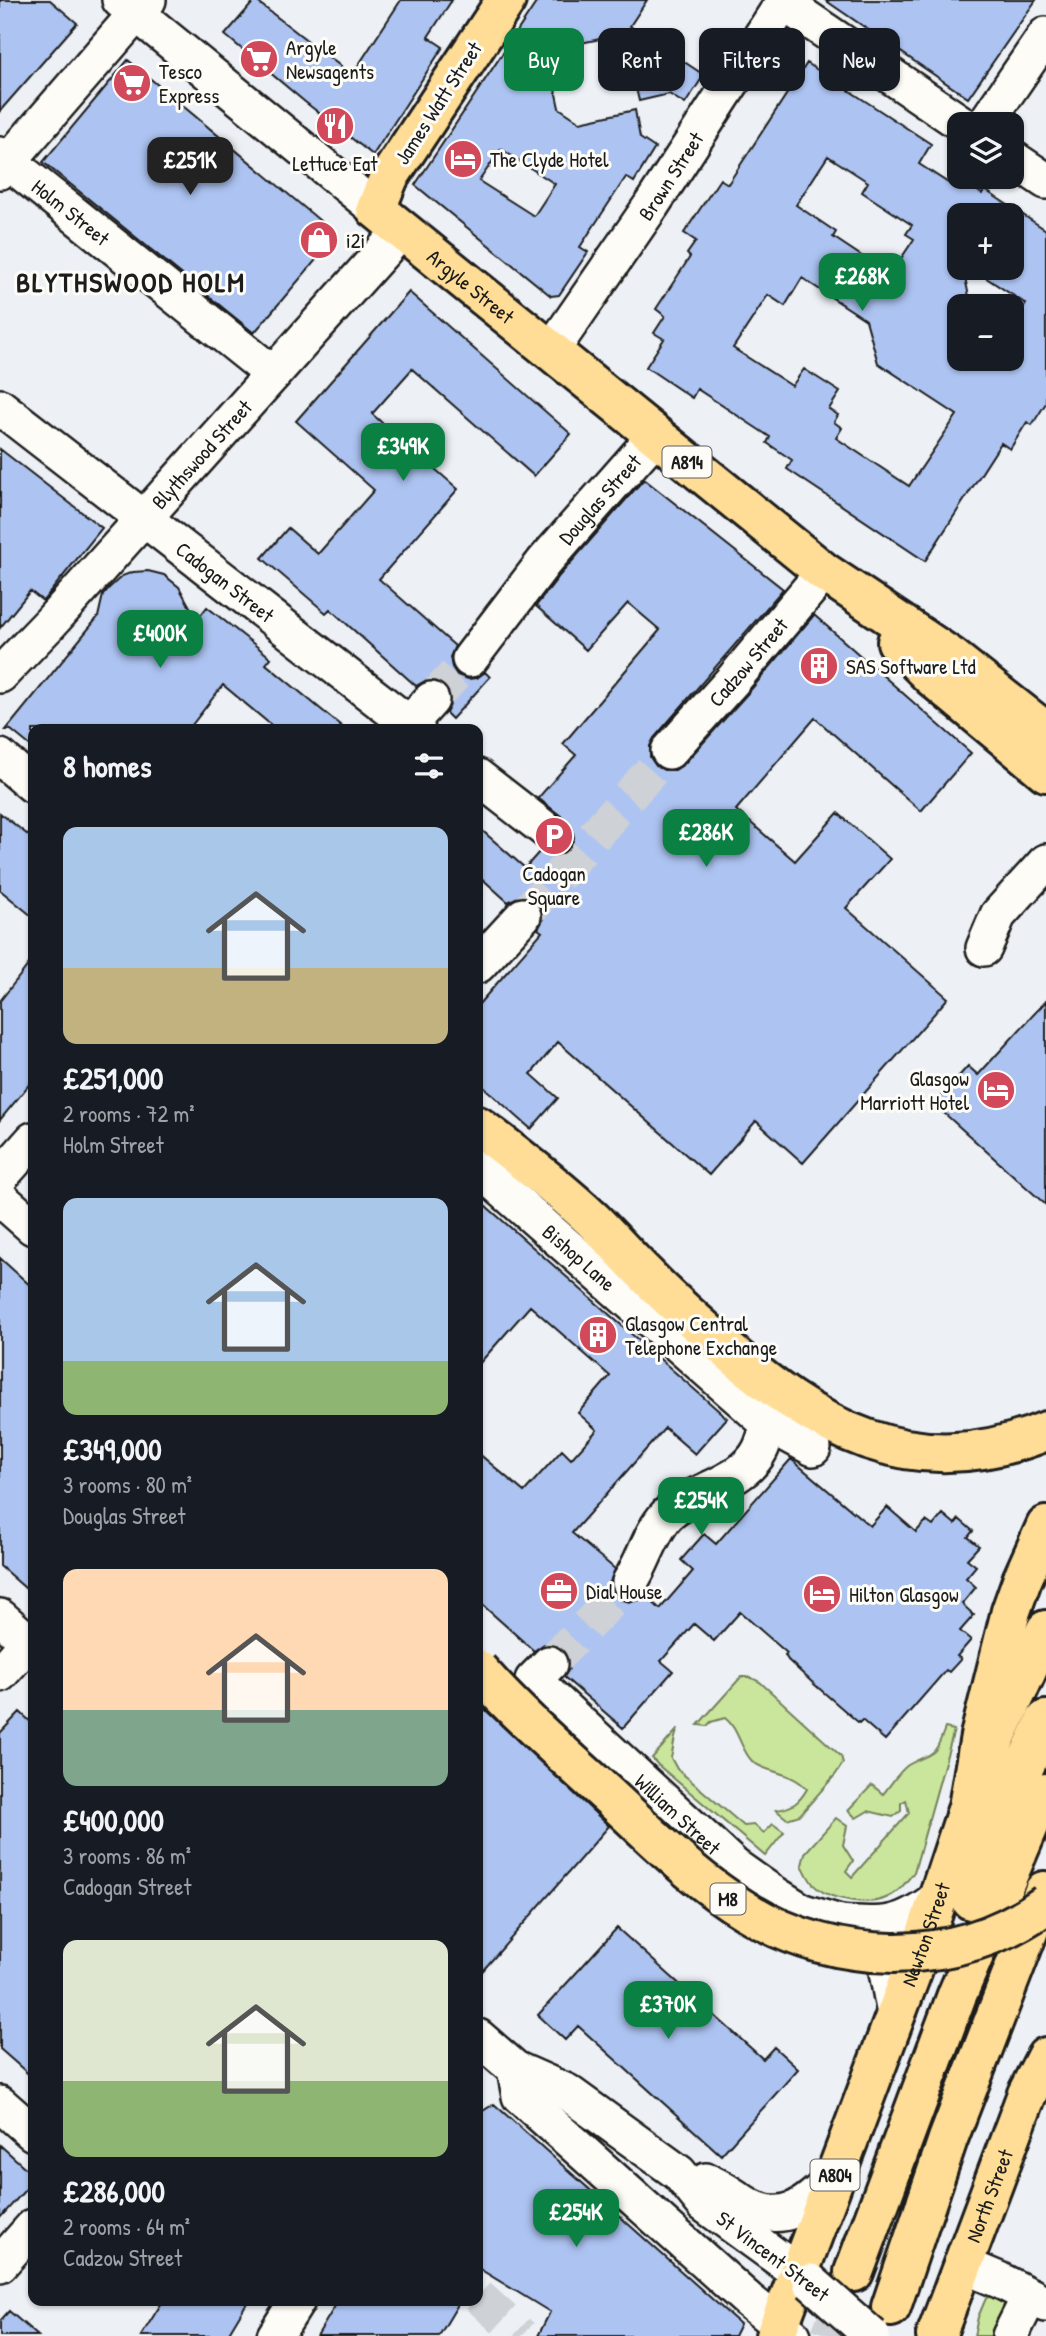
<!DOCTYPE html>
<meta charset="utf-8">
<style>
:root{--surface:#171b24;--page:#20242c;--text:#f1f3f6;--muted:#9ea1a6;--accent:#0b8043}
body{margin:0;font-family:"Patrick Hand",sans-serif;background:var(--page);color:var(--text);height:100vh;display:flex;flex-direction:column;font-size:26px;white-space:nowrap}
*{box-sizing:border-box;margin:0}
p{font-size:23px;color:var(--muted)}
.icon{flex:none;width:38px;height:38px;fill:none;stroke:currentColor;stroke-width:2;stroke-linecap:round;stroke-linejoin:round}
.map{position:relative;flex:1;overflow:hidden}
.details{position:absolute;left:28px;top:724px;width:455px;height:1582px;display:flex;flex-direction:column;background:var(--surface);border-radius:14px;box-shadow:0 2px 5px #0004}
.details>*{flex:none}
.guide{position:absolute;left:504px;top:28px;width:436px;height:63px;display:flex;gap:14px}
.fabs{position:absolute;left:947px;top:112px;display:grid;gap:14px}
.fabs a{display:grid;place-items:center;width:77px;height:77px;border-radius:14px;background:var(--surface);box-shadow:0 2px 5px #0004;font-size:35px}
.price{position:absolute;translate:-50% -60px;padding:0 16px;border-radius:14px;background:var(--accent);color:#fff;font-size:23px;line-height:46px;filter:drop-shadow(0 2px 4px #0008)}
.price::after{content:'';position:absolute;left:50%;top:42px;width:21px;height:16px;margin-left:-10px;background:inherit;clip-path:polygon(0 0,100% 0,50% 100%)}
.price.current{background:#222;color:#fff}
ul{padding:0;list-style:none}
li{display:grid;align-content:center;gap:14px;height:371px;padding:0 35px}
li span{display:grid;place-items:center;height:217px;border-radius:14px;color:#555}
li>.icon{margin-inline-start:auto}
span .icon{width:126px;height:126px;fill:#fffc;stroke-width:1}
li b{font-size:30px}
h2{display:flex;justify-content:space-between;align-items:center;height:84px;padding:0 35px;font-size:30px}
.pill{padding:0 24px;border-radius:14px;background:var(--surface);box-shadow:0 2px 5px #0004;font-size:24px;line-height:63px}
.pill.current{background:var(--accent);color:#fff}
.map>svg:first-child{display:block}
</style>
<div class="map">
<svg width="1046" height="2336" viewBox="0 0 1046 2336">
<rect width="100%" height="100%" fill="#edf1f6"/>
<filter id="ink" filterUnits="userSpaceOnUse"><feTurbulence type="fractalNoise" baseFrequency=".0143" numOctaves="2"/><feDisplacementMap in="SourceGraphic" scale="14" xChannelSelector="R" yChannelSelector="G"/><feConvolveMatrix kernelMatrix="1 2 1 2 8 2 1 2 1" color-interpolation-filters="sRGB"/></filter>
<g filter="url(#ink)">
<!-- green -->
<path fill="#cae59c" stroke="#73805c" stroke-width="2" d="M741 1677H750L760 1682 841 1756 843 1763 836 1774 800 1815 787 1819 776 1810C792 1808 799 1803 807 1789 790 1770 764 1773 752 1761 740 1749 739 1729 725 1718L711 1722 707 1726 698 1725Z
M945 1728 954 1730 914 1872C906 1882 899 1893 886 1898 869 1906 832 1900 817 1888 810 1883 806 1872 802 1865L805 1853 836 1818 847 1826 843 1845 853 1861 846 1871 852 1877 909 1813 906 1800 901 1803V1811L893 1817 868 1811 856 1818 848 1810 872 1785 883 1794C890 1786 899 1771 908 1765 934 1750 933 1761 945 1728Z
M678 1729C673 1739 674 1748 671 1758L677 1769 744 1826 754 1825 764 1833 773 1824 784 1832 765 1856 658 1765 652 1758Z
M998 2294 1015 2301 1005 2336H974L978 2317 986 2298Z"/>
<!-- building -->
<path fill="#adc4f2" stroke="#1c1c1c" stroke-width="2" fill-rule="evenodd" d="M0 0H50L77 23 0 111Z
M255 0 352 75 401 0H452L428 37 443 47 373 155 305 102 225 35Z
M538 0H647L630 26 704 75 685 104 669 94 639 101 627 49 610 37 561 47 550 66 559 108 580 122 635 110 640 138 655 148 634 182 626 177 580 247 588 252 559 295 551 296 415 185ZM501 149 555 184 534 216 479 181Z
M825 0H1036L968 98Z
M128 60 337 235 254 333 43 162Z
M807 63 931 144 919 164 950 184 955 176 982 194 985 190 1046 230V403L1032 425 1027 422 1010 449 1001 443 925 561 787 469 792 460 767 443 770 437 697 389 692 398 646 367 664 339 654 333 665 316 656 309 690 257 687 254 696 241 684 233 720 179 728 184ZM828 156 868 182 862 192 912 225 906 234 914 239 890 275 833 237 836 232 796 205ZM959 215H1012V268H971L1026 304 1012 326V359H959V306H971L963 268H959ZM802 278 866 320 878 363 957 415 909 486 836 438 842 428 834 422 838 415 829 409 840 392 804 369 792 386 733 348 768 295 785 306Z
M409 292 571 434 534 476 412 369 372 414 458 489 379 579 455 646 450 657 452 667 457 675 468 679 477 678 485 672 490 677 452 719 446 713 450 705V694L444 685 436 681H425L416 686 330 609 326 613 262 558 288 528 318 554 374 490 296 421Z
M0 449 102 528 43 601 30 591 0 628Z
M644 479 783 589 654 738 650 746V757L656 766 664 770H675L684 764 748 693 814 615 971 753 921 811 815 718 736 810 795 861 838 813 890 859 846 908 948 998 803 1163 756 1121 709 1175 558 1042 531 1074 558 1098 531 1129 478 1082V1005L542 932 538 929 543 920 542 909 536 901 527 896 518 897 508 902 478 875V827L525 868 540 851 552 856 562 854 569 849 574 838 572 828 566 820 538 798 576 755 563 744 660 630 628 603 586 650 536 606 560 575Z
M148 571 164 575 179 587 197 620 207 607 255 645 271 658 266 664 346 730H277L223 685 188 730H33V748L11 730H6L98 617 103 595 108 589 122 576 133 572Z
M0 813 33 839V917L0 890Z
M33 959V1080L0 1120V1001Z
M1046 1001V1205L934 1104 968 1066 978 1075Z
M478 1199 727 1418 695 1454 665 1428 572 1533 615 1569 610 1582 613 1592 619 1599 630 1602 639 1600 645 1595 660 1609 693 1571 681 1560 704 1534 716 1544 791 1459 870 1526 887 1507 916 1532 926 1521 933 1526 943 1514 955 1524 959 1519 973 1531 968 1537 979 1546 967 1559 976 1566 966 1578 976 1587 962 1604 974 1615 960 1631 971 1640 957 1656 961 1659 949 1672 946 1670 885 1740 862 1720 859 1723 814 1684 788 1660 785 1655 787 1653 740 1612 714 1641 694 1624 661 1661 673 1671 623 1728 564 1677 569 1669V1659L563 1649 555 1645 544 1644 534 1651 478 1601V1453L524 1492 562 1450 571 1459 597 1430 578 1413 610 1376 530 1306 478 1365Z
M0 1258 33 1288V1595L0 1566Z
M478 1703 609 1826 478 1976Z
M20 1712 33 1724V2078L0 2049V1733Z
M617 1928 763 2059 774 2047 798 2069 721 2155 578 2026 565 2040 538 2015Z
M494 2104 740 2324 734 2336H538L550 2312 478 2268V2114Z
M0 2145 33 2175V2181L0 2218Z
M163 2301H248L227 2336H141Z
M338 2301H460L439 2336H317Z
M9 2311 38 2336H0V2321Z"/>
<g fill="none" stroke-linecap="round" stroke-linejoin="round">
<!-- minor-tunnel -->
<path stroke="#ced1d5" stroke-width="35" stroke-dasharray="35 18" stroke-linecap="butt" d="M431 700 470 659
M523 916 669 751
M549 1664 630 1582
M478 2296 522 2336"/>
<!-- highway-tunnel -->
<path stroke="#ced1d5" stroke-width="38" stroke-dasharray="38 19" stroke-linecap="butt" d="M830 2336 854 2272"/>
<!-- minor casing -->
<g stroke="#1c1c1c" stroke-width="40">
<g id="minor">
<path d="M120 0 376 209"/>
<path d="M784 3 962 124"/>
<path d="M985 124 1046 35"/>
<path id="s1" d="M0 155 273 374"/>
<path d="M1012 158 1046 181"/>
<path d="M0 171 148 0"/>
<path id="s2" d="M551 351 651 206 785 0"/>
<path id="s3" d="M0 407 417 730"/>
<path id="s4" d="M470 659 544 562 655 436"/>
<path id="s5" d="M0 675 51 622 402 230"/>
<path d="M404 730 431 700"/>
<path id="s6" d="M669 751 733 680 824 572"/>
<path d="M0 757 33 785"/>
<path d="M478 777 554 836"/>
<path d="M984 948 998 915 1046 862"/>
<path d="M478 965 523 916"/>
<path id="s7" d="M478 1168 769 1424 813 1448"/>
<path d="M0 1177 33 1140"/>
<path d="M0 1198 33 1227"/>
<path d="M630 1582C644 1561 650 1533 667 1515 694 1489 743 1484 760 1450 764 1442 766 1433 769 1424"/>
<path d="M0 1617 33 1646"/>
<path id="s8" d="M549 1664 533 1680 734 1866 768 1890 803 1912 840 1923 866 1938 886 1967 895 2014"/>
<path d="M0 1674 33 1637"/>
<path d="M840 1923C885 1927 902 1926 938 1898"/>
<path d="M478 2037 515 2069 567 2092 679 2173 704 2204 811 2282"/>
<path d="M515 2069 520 2096 748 2300 793 2336"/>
<path d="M0 2104 33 2133"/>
<path d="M706 2181C720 2186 731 2195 744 2203 782 2227 806 2206 833 2179"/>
<path d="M0 2264 33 2227"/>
<path d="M963 2265 999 2280 1046 2304"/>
<path d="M275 2336 297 2301"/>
<path d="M1010 2336 1030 2296"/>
</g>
</g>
<!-- major casing -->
<g stroke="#1c1c1c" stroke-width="44">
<g id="major">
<path id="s9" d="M506 0 389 177 376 209 824 572 951 657 1046 732"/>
<path d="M897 642 932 677 1046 772"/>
<path id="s10" d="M775 2336 925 1937 968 1807 980 1736 1011 1611 1022 1580 1046 1526"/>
<path id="s11" d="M936 2336 1027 2094 1046 2057"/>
</g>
</g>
<!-- highway casing -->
<g stroke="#1c1c1c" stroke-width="44">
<path id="highway" d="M478 1126C518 1156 557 1186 593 1220 611 1238 627 1256 645 1274 667 1297 691 1318 715 1339 814 1428 911 1486 1046 1431
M968 1807 996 1737 1046 1630
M971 1900 1003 1813 1046 1720
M854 2272 957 1995 1032 1819 1046 1793
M891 2307 948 2139 1044 1891"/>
</g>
<!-- minor -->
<use href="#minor" stroke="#fdfcf7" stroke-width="35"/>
<!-- major -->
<use href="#major" stroke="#ffdd96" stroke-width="38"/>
<!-- highway -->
<use href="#highway" stroke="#ffdd96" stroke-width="38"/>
<!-- minor-bridge casing -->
<g stroke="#1c1c1c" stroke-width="40" stroke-linecap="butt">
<path id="minor-bridge" d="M811 2282 872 2336"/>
</g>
<!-- highway-bridge casing -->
<g stroke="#1c1c1c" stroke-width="44" stroke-linecap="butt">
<path id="highway-bridge" d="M478 1670C519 1716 566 1757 612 1799 654 1838 696 1881 746 1911 837 1967 958 1969 1046 1904"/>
</g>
<!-- minor-bridge -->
<use href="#minor-bridge" stroke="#fdfcf7" stroke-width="35"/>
<!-- highway-bridge -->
<use href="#highway-bridge" stroke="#ffdd96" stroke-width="38"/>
</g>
</g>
<!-- icons -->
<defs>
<g id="supermarket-disc" transform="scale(2.0125)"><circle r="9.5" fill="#d1495b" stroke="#fdfcf7"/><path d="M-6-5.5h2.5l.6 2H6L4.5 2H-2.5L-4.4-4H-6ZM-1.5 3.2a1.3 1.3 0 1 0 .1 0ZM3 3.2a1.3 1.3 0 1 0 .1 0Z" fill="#fff"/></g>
<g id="restaurant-disc" transform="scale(2.0125)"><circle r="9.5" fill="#d1495b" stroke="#fdfcf7"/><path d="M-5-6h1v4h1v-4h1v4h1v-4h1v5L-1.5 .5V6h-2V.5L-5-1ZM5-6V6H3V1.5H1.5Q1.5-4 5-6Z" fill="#fff"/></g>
<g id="hotel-disc" transform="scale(2.0125)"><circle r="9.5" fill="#d1495b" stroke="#fdfcf7"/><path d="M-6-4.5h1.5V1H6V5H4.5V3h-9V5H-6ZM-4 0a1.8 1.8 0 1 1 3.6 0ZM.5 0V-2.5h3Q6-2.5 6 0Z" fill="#fff"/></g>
<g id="shop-disc" transform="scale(2.0125)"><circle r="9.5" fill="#d1495b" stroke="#fdfcf7"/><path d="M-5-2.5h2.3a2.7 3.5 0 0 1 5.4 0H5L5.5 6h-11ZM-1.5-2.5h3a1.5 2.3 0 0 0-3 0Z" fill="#fff"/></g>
<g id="building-disc" transform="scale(2.0125)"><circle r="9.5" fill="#d1495b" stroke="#fdfcf7"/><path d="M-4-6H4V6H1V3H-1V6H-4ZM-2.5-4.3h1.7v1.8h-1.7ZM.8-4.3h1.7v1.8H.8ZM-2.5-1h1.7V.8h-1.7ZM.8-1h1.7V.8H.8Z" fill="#fff"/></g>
<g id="parking-disc" transform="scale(2.0125)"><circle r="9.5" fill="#d1495b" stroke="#fdfcf7"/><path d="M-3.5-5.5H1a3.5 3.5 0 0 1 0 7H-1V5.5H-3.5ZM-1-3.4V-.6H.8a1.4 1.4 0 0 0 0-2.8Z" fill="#fff"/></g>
<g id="office-disc" transform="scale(2.0125)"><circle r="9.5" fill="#d1495b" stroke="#fdfcf7"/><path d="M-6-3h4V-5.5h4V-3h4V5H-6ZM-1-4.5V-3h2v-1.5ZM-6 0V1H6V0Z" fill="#fff"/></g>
</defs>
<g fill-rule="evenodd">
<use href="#supermarket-disc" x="259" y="59"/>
<use href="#supermarket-disc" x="132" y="83"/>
<use href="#restaurant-disc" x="335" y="126"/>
<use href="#hotel-disc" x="463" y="159"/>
<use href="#shop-disc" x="319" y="240"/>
<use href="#building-disc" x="819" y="666"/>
<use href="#parking-disc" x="554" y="836"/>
<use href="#hotel-disc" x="996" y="1090"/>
<use href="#building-disc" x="598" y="1335"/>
<use href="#office-disc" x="559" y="1591"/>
<use href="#hotel-disc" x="822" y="1594"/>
</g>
<g text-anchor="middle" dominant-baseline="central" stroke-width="6" stroke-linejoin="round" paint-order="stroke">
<!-- shield labels -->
<g fill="#fdfcf7" stroke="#605f5e" stroke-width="2">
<rect x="662.5" y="446.5" width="49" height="31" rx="5"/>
<rect x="710.5" y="1883.5" width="35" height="31" rx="5"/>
<rect x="810.5" y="2159.5" width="49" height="31" rx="5"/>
</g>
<g font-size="19" font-weight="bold" fill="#1c1c1c">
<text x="687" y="462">A814</text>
<text x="728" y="1899">M8</text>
<text x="835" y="2175">A804</text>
</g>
<!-- poi labels -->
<g font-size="21" fill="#1c1c1c" stroke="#fdfcf7" text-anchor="start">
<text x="286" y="47">Argyle<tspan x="286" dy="24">Newsagents</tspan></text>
<text x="159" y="71">Tesco<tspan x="159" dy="24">Express</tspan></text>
<text x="490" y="159">The Clyde Hotel</text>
<text x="335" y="163" text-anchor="middle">Lettuce Eat</text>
<text x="346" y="240">i2i</text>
<text x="846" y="666">SAS Software Ltd</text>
<text x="554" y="873" text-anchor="middle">Cadogan<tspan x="554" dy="24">Square</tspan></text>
<text x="969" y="1078" text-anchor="end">Glasgow<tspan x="969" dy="24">Marriott Hotel</tspan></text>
<text x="625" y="1323">Glasgow Central<tspan x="625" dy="24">Telephone Exchange</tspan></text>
<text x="586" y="1591">Dial House</text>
<text x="849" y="1594">Hilton Glasgow</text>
</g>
<!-- street labels -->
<g font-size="21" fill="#1c1c1c" stroke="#fdfcf7">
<text transform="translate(438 103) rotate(-57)">James Watt Street</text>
<text stroke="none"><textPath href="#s2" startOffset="212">Brown Street</textPath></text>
<text stroke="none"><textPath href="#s1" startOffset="91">Holm Street</textPath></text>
<text stroke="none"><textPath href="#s9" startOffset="369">Argyle Street</textPath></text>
<text stroke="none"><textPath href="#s5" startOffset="299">Blythswood Street</textPath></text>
<text stroke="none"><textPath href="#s4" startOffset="206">Douglas Street</textPath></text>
<text stroke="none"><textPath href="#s3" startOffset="285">Cadogan Street</textPath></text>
<text stroke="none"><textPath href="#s6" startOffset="119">Cadzow Street</textPath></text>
<text stroke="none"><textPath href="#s7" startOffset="135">Bishop Lane</textPath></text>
<text stroke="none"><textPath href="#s8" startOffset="220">William Street</textPath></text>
<text stroke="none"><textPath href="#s10" startOffset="429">Newton Street</textPath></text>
<text stroke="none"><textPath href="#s11" startOffset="150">North Street</textPath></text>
<text transform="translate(773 2256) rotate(37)">St Vincent Street</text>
</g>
<!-- district labels -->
<g font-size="28" font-weight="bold" letter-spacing="2" fill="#1c1c1c" stroke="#fdfcf7">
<text x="131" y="282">BLYTHSWOOD HOLM</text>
</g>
</g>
</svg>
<div class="fabs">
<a><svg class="icon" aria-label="layers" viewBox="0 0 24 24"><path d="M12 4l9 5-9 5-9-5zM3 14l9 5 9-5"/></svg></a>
<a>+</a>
<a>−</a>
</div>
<b class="price current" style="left:190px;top:197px">£251K</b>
<b class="price" style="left:862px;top:313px">£268K</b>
<b class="price" style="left:403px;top:483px">£349K</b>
<b class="price" style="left:160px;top:670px">£400K</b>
<b class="price" style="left:706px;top:869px">£286K</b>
<b class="price" style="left:701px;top:1537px">£254K</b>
<b class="price" style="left:668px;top:2041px">£370K</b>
<b class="price" style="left:576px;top:2249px">£254K</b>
<div class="guide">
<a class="pill current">Buy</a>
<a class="pill">Rent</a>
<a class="pill">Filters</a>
<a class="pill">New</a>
</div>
<section class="details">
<h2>8 homes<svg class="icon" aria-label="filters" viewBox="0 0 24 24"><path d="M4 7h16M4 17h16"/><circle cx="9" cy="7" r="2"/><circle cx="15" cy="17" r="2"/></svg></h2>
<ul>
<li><span style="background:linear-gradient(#a9c7e8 65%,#c2b280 0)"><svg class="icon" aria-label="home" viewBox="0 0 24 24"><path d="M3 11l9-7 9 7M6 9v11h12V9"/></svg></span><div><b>£251,000</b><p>2 rooms · 72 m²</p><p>Holm Street</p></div></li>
<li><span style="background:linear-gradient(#a9c7e8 75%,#8fb573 0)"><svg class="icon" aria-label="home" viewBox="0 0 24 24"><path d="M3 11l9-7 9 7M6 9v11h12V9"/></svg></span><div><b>£349,000</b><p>3 rooms · 80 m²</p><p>Douglas Street</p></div></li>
<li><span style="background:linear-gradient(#ffd9b3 65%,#7fa58c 0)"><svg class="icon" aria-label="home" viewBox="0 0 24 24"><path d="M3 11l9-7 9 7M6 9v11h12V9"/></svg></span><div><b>£400,000</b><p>3 rooms · 86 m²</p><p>Cadogan Street</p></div></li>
<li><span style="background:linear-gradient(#dfe7d0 65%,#8fb573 0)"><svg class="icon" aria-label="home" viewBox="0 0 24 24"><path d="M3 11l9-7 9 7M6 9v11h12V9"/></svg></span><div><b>£286,000</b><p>2 rooms · 64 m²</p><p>Cadzow Street</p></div></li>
</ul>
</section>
</div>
